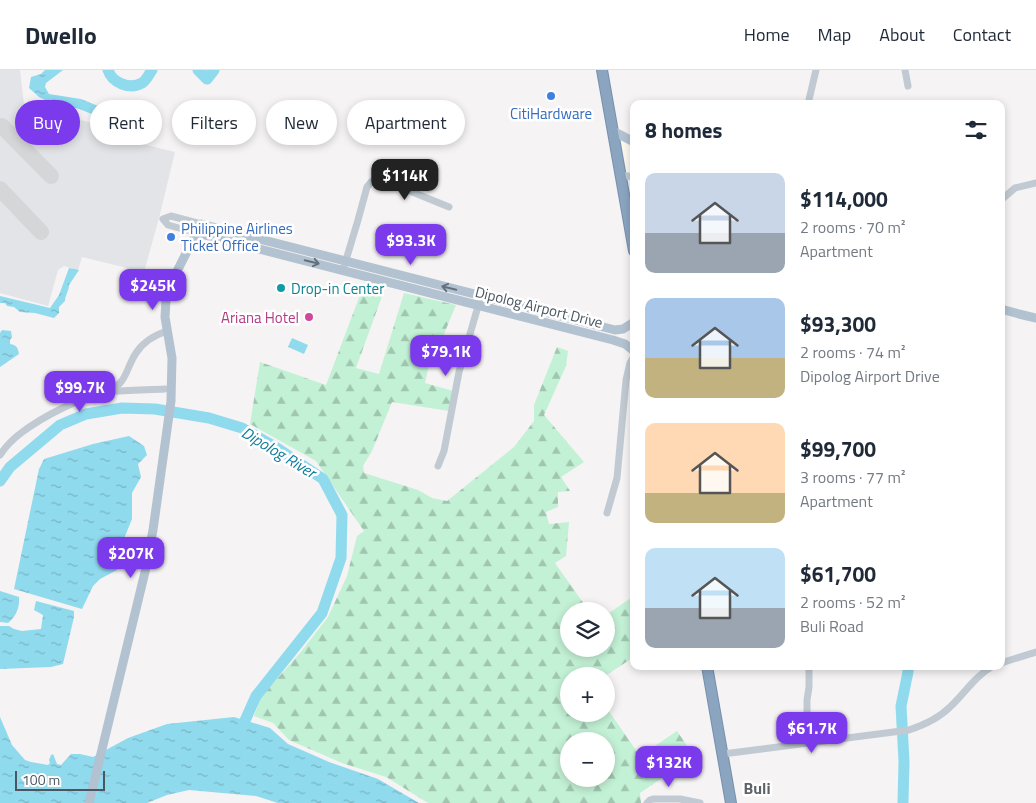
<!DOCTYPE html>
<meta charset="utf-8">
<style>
:root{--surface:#fff;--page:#f6f6f7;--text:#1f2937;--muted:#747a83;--line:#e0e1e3;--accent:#7c3aed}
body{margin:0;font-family:"Titillium Web",sans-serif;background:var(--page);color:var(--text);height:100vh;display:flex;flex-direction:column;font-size:19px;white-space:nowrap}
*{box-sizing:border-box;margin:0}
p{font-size:16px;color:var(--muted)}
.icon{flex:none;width:28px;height:28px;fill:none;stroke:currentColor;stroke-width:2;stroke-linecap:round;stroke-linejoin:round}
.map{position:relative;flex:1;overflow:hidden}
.sheet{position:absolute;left:630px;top:30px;width:375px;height:570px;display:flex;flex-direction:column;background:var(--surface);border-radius:10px;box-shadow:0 2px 8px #0003}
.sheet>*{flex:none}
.top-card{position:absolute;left:15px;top:30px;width:475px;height:45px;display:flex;gap:10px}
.fabs{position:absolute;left:560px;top:532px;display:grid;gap:10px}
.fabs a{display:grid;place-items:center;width:55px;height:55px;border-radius:50%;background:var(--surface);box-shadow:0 2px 8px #0003;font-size:25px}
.scale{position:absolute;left:15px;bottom:12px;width:90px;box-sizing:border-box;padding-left:5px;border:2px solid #4a5661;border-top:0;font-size:14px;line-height:18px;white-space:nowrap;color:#4a5661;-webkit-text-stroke:4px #fff;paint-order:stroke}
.price{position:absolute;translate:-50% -42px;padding:0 11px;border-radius:10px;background:var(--accent);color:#fff;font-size:16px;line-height:32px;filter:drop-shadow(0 1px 2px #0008)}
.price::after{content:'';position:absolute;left:50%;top:30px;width:15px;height:11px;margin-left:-8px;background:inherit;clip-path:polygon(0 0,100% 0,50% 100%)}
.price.current{background:#222;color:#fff}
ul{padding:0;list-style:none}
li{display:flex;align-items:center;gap:15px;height:125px;padding:0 15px}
li span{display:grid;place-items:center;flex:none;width:140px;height:100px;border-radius:10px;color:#555}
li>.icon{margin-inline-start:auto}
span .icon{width:60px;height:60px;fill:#fffc;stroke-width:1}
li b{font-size:21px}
h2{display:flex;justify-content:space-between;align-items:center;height:60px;padding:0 15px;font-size:21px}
.pill{padding:0 18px;border-radius:22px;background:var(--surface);box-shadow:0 2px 8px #0003;font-size:18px;line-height:45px}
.pill.current{background:var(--accent);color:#fff}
header{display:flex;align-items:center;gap:30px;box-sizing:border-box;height:70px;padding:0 25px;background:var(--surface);border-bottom:1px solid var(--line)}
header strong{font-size:24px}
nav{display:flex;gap:28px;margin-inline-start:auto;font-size:18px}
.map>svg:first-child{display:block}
</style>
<header>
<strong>Dwello</strong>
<nav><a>Home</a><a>Map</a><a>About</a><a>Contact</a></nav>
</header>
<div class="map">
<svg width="1036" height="733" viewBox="0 0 1036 733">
<defs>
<pattern id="forest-firs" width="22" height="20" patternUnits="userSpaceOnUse" patternTransform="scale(1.25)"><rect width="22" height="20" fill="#c3f1d5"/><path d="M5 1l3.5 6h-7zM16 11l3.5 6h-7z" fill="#a0c6b0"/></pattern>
<pattern id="water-ripples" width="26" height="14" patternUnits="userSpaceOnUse" patternTransform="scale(1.25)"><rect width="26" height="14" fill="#90daee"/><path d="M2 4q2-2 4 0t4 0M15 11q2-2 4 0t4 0" fill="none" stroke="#78b4c4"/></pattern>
</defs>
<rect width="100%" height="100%" fill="#f5f3f3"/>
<!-- commercial -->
<path fill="#fdf9ef" d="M620 71 634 78V104L626 103Z"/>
<!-- airport -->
<path fill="#e2e4e7" d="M0 0H20L24 35 96 54 94 62 175 82 159 148 141 213 125 209 127 198 82 187 78 200 64 196 58 200 48 236 0 223Z"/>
<!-- forest -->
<path fill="url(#forest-firs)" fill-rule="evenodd" d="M365 212 385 218 356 298 379 304 404 223 456 235 444 264 435 295H429L425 313 453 321 449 341 392 332 372 381 363 396 364 403 418 420 432 428 447 431 514 377 534 351V335L557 277 568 281 566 296 544 345 584 392 561 407 570 421 558 422V437L546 442 549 454 569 452 566 486 555 493 589 541H569V579H606V545L631 528 634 531V587L605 606H569V644H606V637L640 686 677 661 694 686 640 723 641 733H428L386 707 342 693 289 670 273 653 254 646 261 627 300 583 328 547 347 506 357 466 364 461 316 391 250 354 260 292 326 315ZM569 671H606V709H569Z"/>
<!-- water -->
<path fill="url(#water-ripples)" d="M45 0H63L46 13 45 17 49 24 81 29 108 40 111 48 108 59 113 61V64L107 63 105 68 102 67V48L79 39 45 30 39 27 29 18 31 7 41 4Z
M69 198 79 200 69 215C69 221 65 225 65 231L59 237V243L54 248 35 243 20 242 14 237 7 236 5 233H0V226L50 238 59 225Z
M2 260 11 261 12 267 10 270V274C17 275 18 278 19 284L0 297V263Z
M292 268 308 275 304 284 288 277Z
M129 366 144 376 147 385 138 394 141 407 132 423V449L121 476 123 488 117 500 100 509 93 516 82 539 14 519 39 399 44 389 93 374Z
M0 521 19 527C20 537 16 547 8 553L0 552Z
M36 531 74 541V547L63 594 51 597 0 599V556H9L14 559 22 561 41 559 43 545 34 540Z
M0 647 12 675 25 690 31 692 48 695 50 693 49 690 51 685 53 684 57 694 61 695 71 684H80L93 687 128 668 167 654 234 647 270 658 288 674 329 692 378 709 419 733H278L256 726 189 720 167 725 147 733H0Z"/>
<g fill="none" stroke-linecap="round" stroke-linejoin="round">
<!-- river -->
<path stroke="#90daee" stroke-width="11" d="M108 0C112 13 130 20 142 13 146 11 149 4 152 0
M198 0 207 9 214 0
M0 411 10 397 60 355 86 344 122 338 155 339 209 348 242 358 277 378 323 409 342 445 341 488 322 543 256 626 239 664
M903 733 904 691 901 636 908 602V596"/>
<!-- taxiway -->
<path stroke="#d5d6d8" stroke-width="16" d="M2 56 51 106
M0 119 41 162"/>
<!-- highway casing -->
<g stroke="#7690ad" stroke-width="12">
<path id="highway" d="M602 0 634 181
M707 596 731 733"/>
</g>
<!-- minor -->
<path stroke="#c1cad2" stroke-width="7" d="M905 0 908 16
M808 34 816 0
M621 105 634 107
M1001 130 1015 118 1036 113
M197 163 168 155 163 149 171 146 201 154
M343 200 358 150 367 117 371 112 374 110 382 111 400 117 449 137
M109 321C127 313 126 298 136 283 143 272 155 265 167 261
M0 385C6 376 13 369 21 363 42 347 82 326 108 322 127 320 146 320 165 319
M438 396 444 381 459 302 481 226
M607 443 617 408 626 310 630 293 634 286
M1001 593 1036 582
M809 596V617L807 630V641L812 673
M723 684 909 660C924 655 939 648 950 637 965 623 975 606 993 596
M647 733 650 730 653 729H680L700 733"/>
<!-- major -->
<path stroke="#b3c2d1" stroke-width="9" d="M613 61 634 72
M197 163 613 270 625 274 634 281
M1001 239 1019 244 1036 248
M89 733 145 502 153 460 171 331 172 288 165 247 166 230 172 211 201 154 615 260 623 259 634 252"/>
<!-- highway -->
<use href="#highway" stroke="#8ba5c1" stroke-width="10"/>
</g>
<!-- one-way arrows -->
<defs><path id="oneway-shaft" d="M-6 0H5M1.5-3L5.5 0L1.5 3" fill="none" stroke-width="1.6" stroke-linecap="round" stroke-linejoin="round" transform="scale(1.25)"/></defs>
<g stroke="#64717d">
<use href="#oneway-shaft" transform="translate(312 192) rotate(14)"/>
<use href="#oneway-shaft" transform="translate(449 218) rotate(-166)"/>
</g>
<!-- markers -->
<g fill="#3f7fe0" stroke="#fff" stroke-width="2">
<circle cx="551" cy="26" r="5"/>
<circle cx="171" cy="167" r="5"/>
</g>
<circle fill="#0f9aa8" stroke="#fff" stroke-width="2" cx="281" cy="218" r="5"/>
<circle fill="#d1479c" stroke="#fff" stroke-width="2" cx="309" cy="247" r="5"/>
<g text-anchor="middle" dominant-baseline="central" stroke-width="5" stroke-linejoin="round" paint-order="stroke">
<!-- shop labels -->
<g font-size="15" fill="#366cbe" stroke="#fff">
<text x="551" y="43">CitiHardware</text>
<text x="181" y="158" text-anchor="start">Philippine Airlines<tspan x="181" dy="17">Ticket Office</tspan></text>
</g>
<!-- culture labels -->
<g font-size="15" fill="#0d838f" stroke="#fff" text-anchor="start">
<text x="291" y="218">Drop-in Center</text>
</g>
<!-- street labels -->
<g font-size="15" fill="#4a5661" stroke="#fff">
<text transform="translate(539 237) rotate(14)">Dipolog Airport Drive</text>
</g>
<!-- hotel labels -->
<g font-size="15" fill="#b23c85" stroke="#fff" text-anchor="end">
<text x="299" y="247">Ariana Hotel</text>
</g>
<!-- water labels -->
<g font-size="16" font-style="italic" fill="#0c7c9b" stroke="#fff">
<text transform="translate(279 382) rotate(31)">Dipolog River</text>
</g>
<!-- neighbourhood labels -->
<g font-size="16" font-weight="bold" fill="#5f6368" stroke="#fff">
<text x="757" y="718">Buli</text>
</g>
</g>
</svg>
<div class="fabs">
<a><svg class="icon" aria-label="layers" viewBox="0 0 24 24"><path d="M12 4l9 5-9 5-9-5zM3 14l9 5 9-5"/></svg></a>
<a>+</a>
<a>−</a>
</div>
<div class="scale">100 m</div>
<b class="price current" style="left:405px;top:131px">$114K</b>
<b class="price" style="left:411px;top:196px">$93.3K</b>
<b class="price" style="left:153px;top:241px">$245K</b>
<b class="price" style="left:446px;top:307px">$79.1K</b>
<b class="price" style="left:80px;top:343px">$99.7K</b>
<b class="price" style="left:131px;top:509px">$207K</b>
<b class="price" style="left:812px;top:684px">$61.7K</b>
<b class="price" style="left:669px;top:718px">$132K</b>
<div class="top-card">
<a class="pill current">Buy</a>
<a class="pill">Rent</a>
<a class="pill">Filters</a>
<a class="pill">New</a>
<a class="pill">Apartment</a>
</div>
<section class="sheet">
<h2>8 homes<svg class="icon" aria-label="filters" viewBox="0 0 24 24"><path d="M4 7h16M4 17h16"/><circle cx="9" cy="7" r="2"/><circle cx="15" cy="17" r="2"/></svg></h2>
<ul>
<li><span style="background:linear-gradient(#c9d6e8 60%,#9aa5b1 0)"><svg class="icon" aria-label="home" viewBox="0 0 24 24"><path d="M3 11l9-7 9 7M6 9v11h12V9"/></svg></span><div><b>$114,000</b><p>2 rooms · 70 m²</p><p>Apartment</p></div></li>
<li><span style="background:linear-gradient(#a9c7e8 60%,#c2b280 0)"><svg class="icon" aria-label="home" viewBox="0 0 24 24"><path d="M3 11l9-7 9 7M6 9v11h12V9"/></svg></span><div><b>$93,300</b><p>2 rooms · 74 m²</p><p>Dipolog Airport Drive</p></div></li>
<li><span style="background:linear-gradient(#ffd9b3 70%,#c2b280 0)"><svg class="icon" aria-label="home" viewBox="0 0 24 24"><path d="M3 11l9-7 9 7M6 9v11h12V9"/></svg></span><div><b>$99,700</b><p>3 rooms · 77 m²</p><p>Apartment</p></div></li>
<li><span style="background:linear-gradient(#bfe0f5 60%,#9aa5b1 0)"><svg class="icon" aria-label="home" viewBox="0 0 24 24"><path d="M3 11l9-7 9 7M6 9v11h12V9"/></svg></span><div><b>$61,700</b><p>2 rooms · 52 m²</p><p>Buli Road</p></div></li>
</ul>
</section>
</div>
